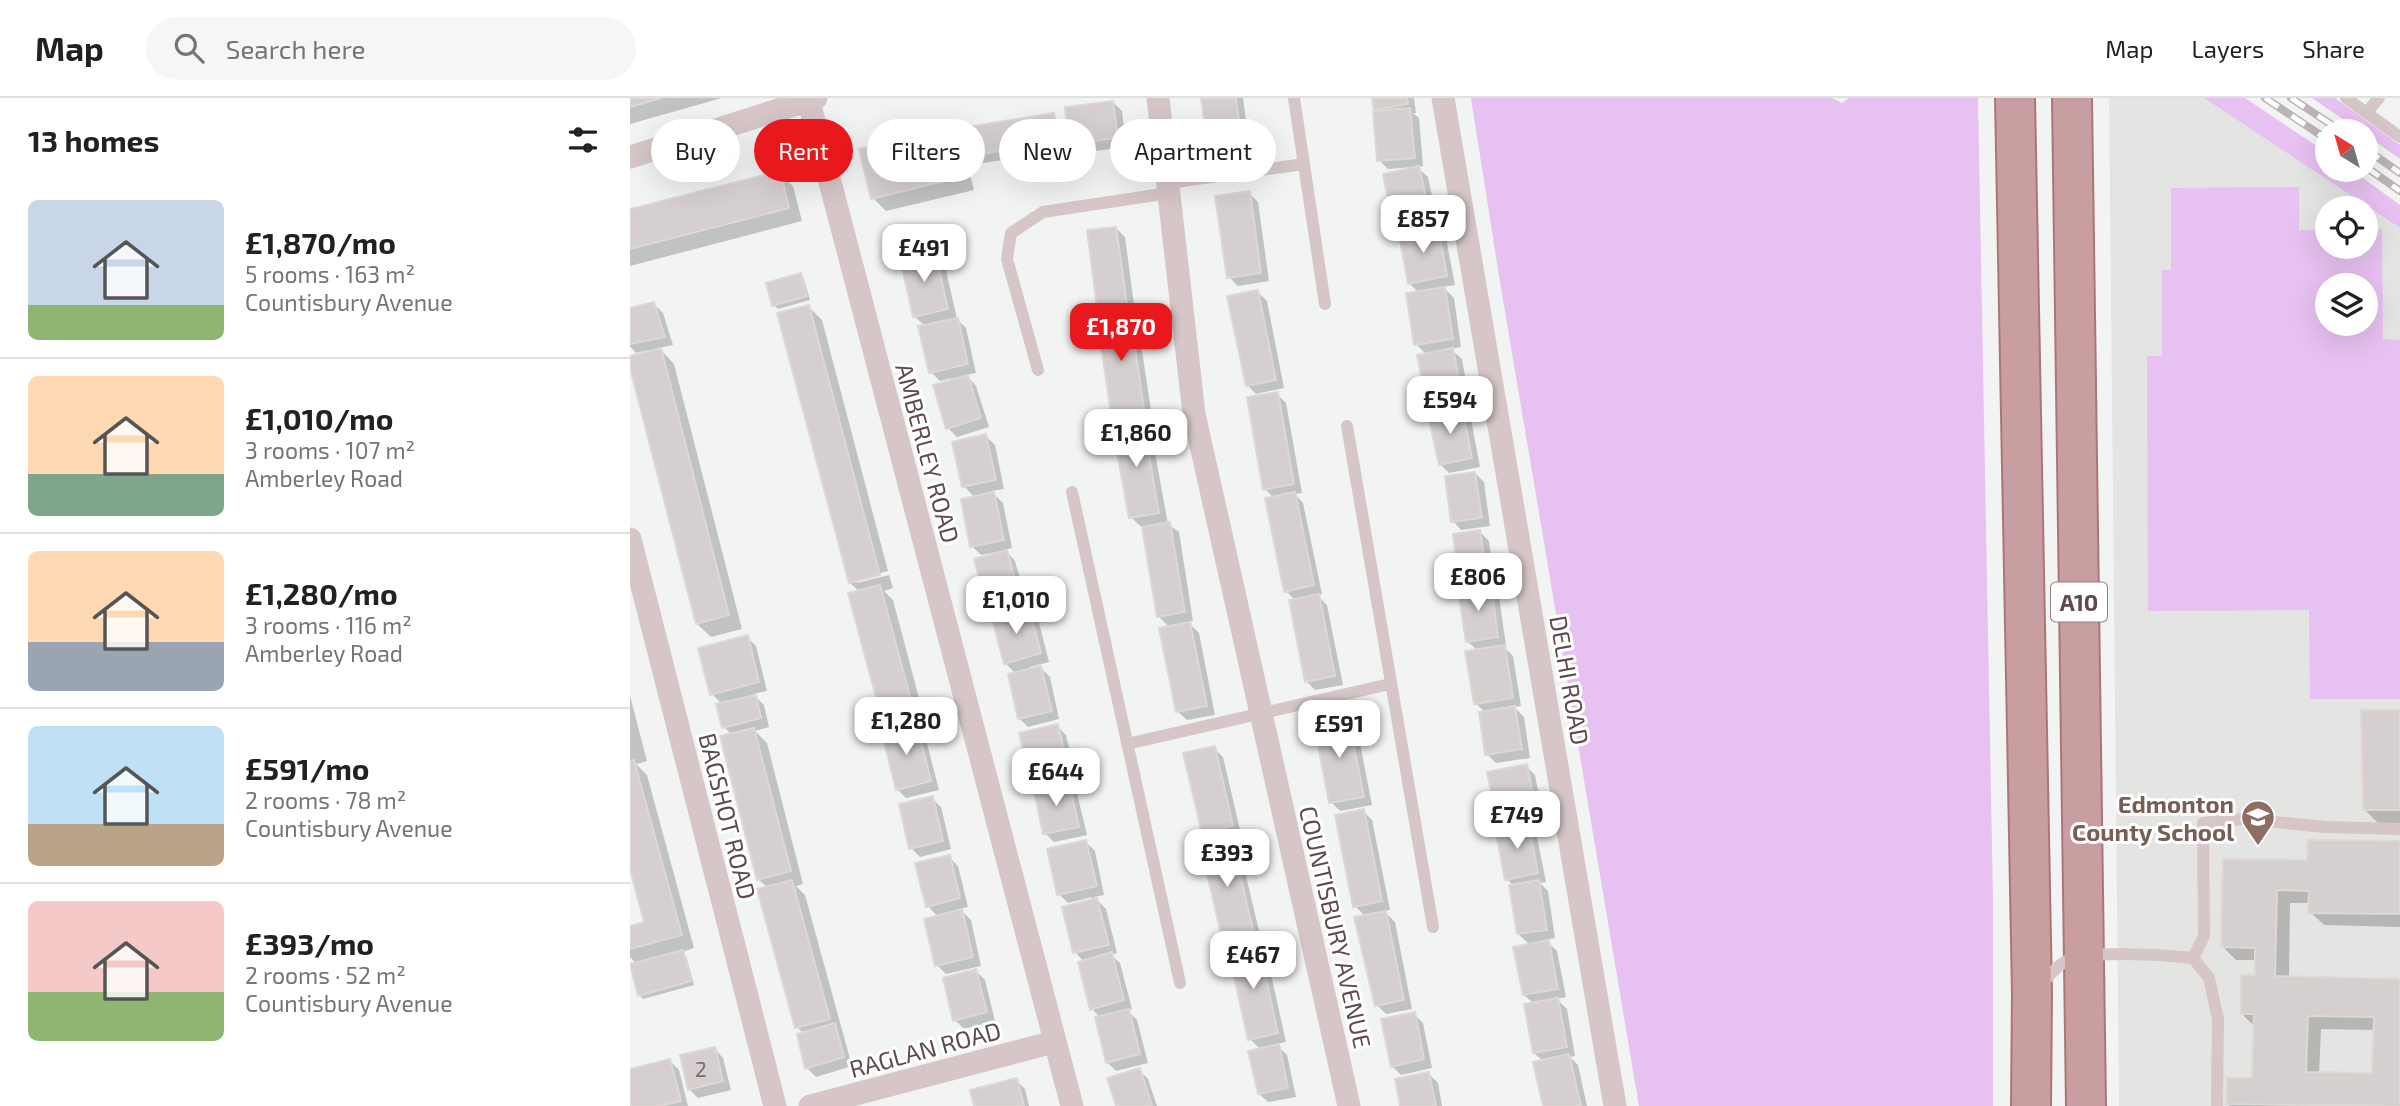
<!DOCTYPE html>
<meta charset="utf-8">
<style>
:root{--surface:#fff;--page:#f6f6f6;--text:#202124;--muted:#757577;--line:#e0e0e0;--accent:#e8181c}
body{margin:0;font-family:"Exo 2",sans-serif;background:var(--page);color:var(--text);height:100vh;display:flex;flex-direction:column;font-size:26px;white-space:nowrap}
*{box-sizing:border-box;margin:0}
p{font-size:23px;color:var(--muted)}
.icon{flex:none;width:38px;height:38px;fill:none;stroke:currentColor;stroke-width:2;stroke-linecap:round;stroke-linejoin:round}
.map{position:relative;flex:1;overflow:hidden}
.panel{display:flex;flex-direction:column;background:var(--surface);width:630px}
.panel>*{flex:none}
.banner{position:absolute;left:21px;top:21px;width:665px;height:63px;display:flex;gap:14px}
.needle{width:46px;rotate:323deg}
.fabs{position:absolute;left:1685px;top:21px;display:grid;gap:14px}
.fabs a{display:grid;place-items:center;width:63px;height:63px;border-radius:50%;background:var(--surface);box-shadow:0 7px 28px #0002;font-size:35px}
.price{position:absolute;translate:-50% -60px;padding:0 16px;border-radius:14px;background:#fff;color:#222;font-size:23px;line-height:46px;filter:drop-shadow(0 2px 4px #0008)}
.price::after{content:'';position:absolute;left:50%;top:42px;width:21px;height:16px;margin-left:-10px;background:inherit;clip-path:polygon(0 0,100% 0,50% 100%)}
.price.selected{background:var(--accent);color:#fff}
ul{padding:0;list-style:none}
li{display:flex;align-items:center;gap:21px;height:175px;padding:0 28px}
li+li{border-top:2px solid var(--line)}
li span{display:grid;place-items:center;flex:none;width:196px;height:140px;border-radius:10px;color:#555}
li>.icon{margin-inline-start:auto}
span .icon{width:84px;height:84px;fill:#fffc;stroke-width:1}
li b{font-size:30px}
h2{display:flex;justify-content:space-between;align-items:center;height:84px;padding:0 28px;font-size:30px}
.chip{padding:0 24px;border-radius:32px;background:var(--surface);box-shadow:0 7px 28px #0002;font-size:24px;line-height:63px}
.chip.selected{background:var(--accent);color:#fff}
header{display:flex;align-items:center;gap:42px;box-sizing:border-box;height:98px;padding:0 35px;background:var(--surface);border-bottom:2px solid var(--line)}
header strong{font-size:33px}
nav{display:flex;gap:38px;margin-inline-start:auto;font-size:24px}
.search{width:490px;height:63px;background:var(--page);display:flex;align-items:center;gap:18px;box-sizing:border-box;padding:0 24px;border-radius:38px;color:var(--muted);font-size:26px}
main{display:flex;flex:1;min-height:0}
.map>svg:first-child{display:block}
</style>
<header>
<strong>Map</strong>
<div class="search"><svg class="icon" aria-label="search" viewBox="0 0 24 24"><circle cx="10" cy="10" r="6"/><path d="M15 15l6 6"/></svg>Search here</div>
<nav><a>Map</a><a>Layers</a><a>Share</a></nav>
</header>
<main>
<section class="panel">
<h2>13 homes<svg class="icon" aria-label="filters" viewBox="0 0 24 24"><path d="M4 7h16M4 17h16"/><circle cx="9" cy="7" r="2"/><circle cx="15" cy="17" r="2"/></svg></h2>
<ul>
<li><span style="background:linear-gradient(#c9d6e8 75%,#8fb573 0)"><svg class="icon" aria-label="home" viewBox="0 0 24 24"><path d="M3 11l9-7 9 7M6 9v11h12V9"/></svg></span><div><b>£1,870/mo</b><p>5 rooms · 163 m²</p><p>Countisbury Avenue</p></div></li>
<li><span style="background:linear-gradient(#ffd9b3 70%,#7fa58c 0)"><svg class="icon" aria-label="home" viewBox="0 0 24 24"><path d="M3 11l9-7 9 7M6 9v11h12V9"/></svg></span><div><b>£1,010/mo</b><p>3 rooms · 107 m²</p><p>Amberley Road</p></div></li>
<li><span style="background:linear-gradient(#ffd9b3 65%,#9aa5b1 0)"><svg class="icon" aria-label="home" viewBox="0 0 24 24"><path d="M3 11l9-7 9 7M6 9v11h12V9"/></svg></span><div><b>£1,280/mo</b><p>3 rooms · 116 m²</p><p>Amberley Road</p></div></li>
<li><span style="background:linear-gradient(#bfe0f5 70%,#b9a48a 0)"><svg class="icon" aria-label="home" viewBox="0 0 24 24"><path d="M3 11l9-7 9 7M6 9v11h12V9"/></svg></span><div><b>£591/mo</b><p>2 rooms · 78 m²</p><p>Countisbury Avenue</p></div></li>
<li><span style="background:linear-gradient(#f6c9c9 65%,#8fb573 0)"><svg class="icon" aria-label="home" viewBox="0 0 24 24"><path d="M3 11l9-7 9 7M6 9v11h12V9"/></svg></span><div><b>£393/mo</b><p>2 rooms · 52 m²</p><p>Countisbury Avenue</p></div></li>
</ul>
</section>
<div class="map">
<svg width="1770" height="1008" viewBox="0 0 1770 1008">
<rect width="100%" height="100%" fill="#f2f4f3"/>
<!-- education -->
<path fill="#e4e5e3" fill-rule="evenodd" d="M1479 0H1574L1770 130V1008H1489ZM1698 110H1736V149H1698ZM1698 187H1736V226H1698Z"/>
<!-- green -->
<path fill="#e7c1f1" fill-rule="evenodd" d="M841 0H1202L1212 5 1219 0H1348L1363 803V1008H1009L869 178Z
M1574 0H1615L1697 55 1698 72H1722L1770 107V130Z
M1682 0H1705L1770 47V61L1736 37V33H1730Z
M1669 89V132H1697L1698 149H1736V132L1752 131 1753 241 1770 242V601H1680L1679 512 1518 513 1517 258H1532V172H1541V90ZM1698 187H1736V226H1698Z"/>
<!-- shadow -->
<path fill="#0003" fill-rule="evenodd" d="M0 0H92L0 26Z
M573 0H613L621 59 590 63 581 54Z
M744 0H784L786 15H783L789 20 793 68 787 69 798 79 808 127 798 129 799 132 807 131 816 140 825 187 813 189 824 200 831 249 821 251 832 261 840 306 829 309 841 321 850 369 819 375 810 366V316L798 304 797 257 786 246 789 195 779 185 776 136 765 125 785 69 758 71 749 62V14L746 11Z
M483 4 492 13 496 49 450 55 441 46Z
M423 17 432 26 436 52 347 66 338 57Z
M318 31 332 44 344 92 256 113 243 100Z
M149 75 163 88 172 123 0 168V113Z
M619 95 628 104 639 183 608 188 599 179Z
M486 130 495 139 505 214 498 215 508 226 522 319 492 323 483 314 479 220 468 209Z
M305 154 314 163 327 221 336 230 346 275 336 277 346 288 359 329 327 339 318 330 321 280 310 283 301 274 295 228 284 218Z
M170 177 174 181 180 202 148 211 144 207Z
M628 194 637 203 654 290 626 296 617 287Z
M24 206 33 215 43 247 29 250 44 266 112 531 81 539 67 526 0 263V260L19 255 18 252 6 255 0 248V211Z
M178 208 192 222 258 473 227 481V485L259 477 263 490 254 493 263 502 298 634 293 635 295 638 309 692 276 700 267 691 262 635 255 628 230 494 220 485Z
M647 296 656 305 672 395 665 396 673 405 692 496 687 497 697 507 713 587 685 592 676 583 665 502 656 493 644 400 635 391Z
M512 324 521 333 538 426 549 434 563 523 558 524 569 535 585 617 557 622 548 614 540 530 528 518 514 428H510L501 419Z
M356 338 365 347 374 391 361 393 373 405 382 450 375 452 385 463 398 508 396 509 408 521 419 564 400 569 401 573 411 570 420 579 429 621 398 629 389 620 386 576 375 565 370 520 359 508 367 454 351 457 342 448 345 400 334 388Z
M845 375 854 384 860 428 831 432 823 423Z
M850 434 859 443 864 481 839 485 830 476Z
M860 489 869 498 876 548H873L883 558 891 608 884 609 894 619 900 660 866 665 857 656 855 614 845 605 848 553 837 543Z
M117 539 126 548 137 593 123 596 134 607 139 629 125 633 137 645 173 786 166 788 175 797 222 968 186 979 177 970 174 936 167 929 138 790 128 781 102 637 94 629 93 607 82 596Z
M0 598 17 663 6 666 17 677 64 850 52 854 56 858 64 887 13 901 9 897 7 866 0 859V830L16 825 0 764Z
M1770 613V725H1748L1734 711Z
M718 621 727 630 742 707 710 713 701 704Z
M427 628 436 637 446 680 416 687V691L439 686 447 695 457 737 424 744 415 735 413 691 401 680Z
M584 650 593 659 611 736 582 743 573 734Z
M896 668 905 677 914 722 898 726 906 734 916 784 910 785 918 793 925 840 916 842 927 853 936 899 927 901 937 911 945 958 940 959 948 967 957 1008H915L913 963 904 955V906L894 897 900 847 888 836 884 788 877 781V729L868 721Z
M302 700 311 709 321 751 290 759 281 750Z
M733 713 742 722 760 812 754 813 765 824 782 911 756 916 747 907 735 818 725 808Z
M456 744 465 753 474 797 464 799 476 811 487 855 481 857 490 865 502 911 497 912 507 922 518 965 486 973 477 964 471 920 462 911 454 864 445 854 462 799 438 805 429 796Z
M601 744 610 753 631 841 624 843 636 854 656 944 646 946 657 957 666 999 638 1004 629 996 631 952 620 941 606 850 594 839Z
M1770 745V829L1694 827 1680 814V805H1660L1659 880 1770 882V1008H1600L1598 1006 1624 982 1625 929 1612 916 1627 879V862H1606L1593 849 1594 762 1679 764ZM1691 931 1745 932 1744 977 1689 976Z
M319 759 328 768 338 809 330 811 341 822 351 868 316 876 307 867 308 819 298 808Z
M346 873 355 882 365 923 334 931 325 922Z
M784 916 793 925 802 970 771 977 762 968Z
M85 951 93 960 101 992 68 1000 59 991Z
M40 963 49 972 58 1008H0V973Z
M509 972 518 981 527 1008H488Z
M799 976 808 985 812 1008H772Z
M386 982 395 991 399 1008H346Z"/>
<!-- building -->
<path fill="#d6cfd0" stroke="#ddd7d6" stroke-width="2" fill-rule="evenodd" d="M0 0H32L0 9Z
M571 0H606L613 50 579 55Z
M742 0H777L778 6 744 12Z
M483 3 488 40 439 46 435 9Z
M780 10 785 60 747 63 743 13Z
M424 15 428 44 337 58 332 30Z
M319 29 331 79 241 101 229 51Z
M789 68 800 118 763 126 753 76Z
M150 73 159 110 0 151V111Z
M620 93 631 175 597 180 585 98Z
M486 129 497 206 467 210 457 132Z
M808 129 817 178 778 186 769 136Z
M305 152 318 211 283 219 270 160Z
M171 175 177 198 142 208 136 185Z
M815 189 823 241 784 247 776 195Z
M628 192 646 282 616 288 597 198Z
M24 204 35 239 0 246V210Z
M179 207 250 477 219 485 147 215Z
M500 215 514 311 481 315 467 220Z
M328 220 338 266 299 275 288 228Z
M31 250 99 517 66 526 0 270V258Z
M823 250 832 298 797 305 787 257Z
M338 277 351 320 316 331 303 287Z
M648 294 664 386 633 392 617 299Z
M832 310 842 360 809 367 798 316Z
M513 322 529 415 499 420 482 327Z
M356 336 366 382 332 389 322 344Z
M845 374 852 420 821 424 815 378Z
M364 394 374 442 340 449 331 401Z
M665 394 684 487 654 494 635 400Z
M540 424 555 514 527 519 512 429Z
M850 432 856 473 828 477 823 436Z
M377 452 390 500 357 509 344 461Z
M250 487 286 620 254 629 218 495Z
M861 487 868 539 836 544 828 492Z
M689 496 705 578 675 584 659 502Z
M399 510 411 555 374 566 362 520Z
M560 524 577 608 546 614 529 530Z
M118 537 129 584 80 597 68 550Z
M875 547 883 600 844 606 835 553Z
M411 568 422 613 388 621 378 576Z
M126 597 131 620 92 630 86 606Z
M885 608 892 651 855 657 849 614Z
M1731 612H1770V712H1733Z
M718 619 734 699 699 705 684 625Z
M428 626 438 671 400 681 389 635Z
M287 627 301 683 266 692 252 635Z
M124 630 161 773 127 782 90 638Z
M585 648 603 728 572 735 553 655Z
M4 662 52 837 0 851V828L14 824 0 771V663Z
M897 666 906 714 867 722 857 674Z
M439 684 449 729 413 736 404 692Z
M303 698 313 743 279 751 269 706Z
M734 711 752 803 723 809 705 717Z
M898 723 908 775 875 782 865 730Z
M456 742 467 788 427 797 417 751Z
M602 742 623 832 592 840 571 750Z
M1678 742 1770 743V816L1678 815 1679 793 1647 792 1645 878 1770 881V1008L1596 1006 1597 980H1622L1624 916H1611V877H1625V850L1591 849 1593 761 1677 762ZM1678 918 1744 919 1742 975 1676 974Z
M320 757 330 800 296 809 285 765Z
M162 782 200 921 165 930 127 791Z
M909 782 917 832 887 836 879 787Z
M467 800 479 847 443 855 432 809Z
M332 811 343 859 305 868 294 821Z
M756 813 774 902 745 908 724 819Z
M919 842 928 891 893 897 883 849Z
M628 844 648 935 618 942 598 850Z
M53 852 61 883 8 898 0 866Z
M482 854 494 902 460 912 448 864Z
M346 871 357 914 323 923 313 880Z
M928 900 937 949 903 955 894 906Z
M499 911 510 956 476 965 465 919Z
M785 914 794 961 761 969 751 921Z
M205 925 214 959 175 971 167 936Z
M649 946 658 990 628 996 618 953Z
M85 949 93 983 58 992 50 957Z
M939 956 951 1008H913L903 964Z
M40 961 51 1003 30 1008H0V971Z
M510 970 522 1008H486L477 980Z
M799 974 806 1008H770L765 981Z
M387 980 394 1008H344L340 992Z"/>
<g fill="none" stroke-linecap="round" stroke-linejoin="round">
<!-- trunk casing -->
<g stroke="#ac7578" stroke-width="42">
<path id="trunk" d="M1385 0 1402 895 1401 1008
M1442 0 1456 1008"/>
</g>
<!-- service -->
<path stroke="#d6c6c8" stroke-width="12" d="M664 0 695 206
M1716 0 1770 39
M1737 14 1749 0
M538 85 674 66
M408 272 377 161 381 135 413 114 539 95
M717 328 803 829
M442 394 550 885
M497 646 760 586
M1563 860 1574 838 1573 725 1615 721 1695 729 1770 731
M1410 888C1417 880 1425 870 1433 865 1455 851 1536 857 1563 860L1579 880 1588 921 1587 1008"/>
<!-- minor -->
<path stroke="#d6c6c8" stroke-width="23" d="M178 0 442 1008
M528 0 564 316 719 1008
M813 0 985 1008
M0 59 186 0
M0 441 145 1008
M180 1008 424 944"/>
<!-- trunk -->
<use href="#trunk" stroke="#c89ea0" stroke-width="38"/>
<!-- rail casing -->
<g stroke="#bcb4b4" stroke-width="8">
<path id="rail" d="M1635 0 1698 42
M1661 0 1711 33
M1736 51 1770 75
M1736 69 1770 93"/>
</g>
<!-- rail -->
<use href="#rail" stroke="#fff" stroke-width="5" stroke-dasharray="16" stroke-linecap="butt"/>
</g>
<!-- icons -->
<defs>
<g id="school-pin" transform="scale(1.75)"><path d="M0 17L-7.5 6A9.5 9.5 0 1 1 7.5 6Z" fill="#8d6e63" stroke="#fff"/><path d="M0-5L7-2L0 1L-7-2ZM-4 1L0 2.5L4 1V4Q0 6-4 4Z" fill="#fff"/></g>
</defs>
<g fill-rule="evenodd">
<use href="#school-pin" x="1628" y="719"/>
</g>
<g text-anchor="middle" dominant-baseline="central" stroke-width="6" stroke-linejoin="round" paint-order="stroke">
<!-- number labels -->
<g font-size="21" fill="#7e6a6d">
<text x="71" y="970">2</text>
</g>
<!-- shield labels -->
<rect fill="#fff" stroke="#908082" stroke-width="2" x="1421" y="484.5" width="56" height="39" rx="5"/>
<g font-size="23" font-weight="bold" fill="#60494c">
<text x="1449" y="504">A10</text>
</g>
<!-- street labels -->
<g font-size="24" fill="#60494c" stroke="#fff">
<text transform="translate(298 355) rotate(75)">AMBERLEY ROAD</text>
<text transform="translate(940 582) rotate(80)">DELHI ROAD</text>
<text transform="translate(98 718) rotate(76)">BAGSHOT ROAD</text>
<text transform="translate(706 829) rotate(77)">COUNTISBURY AVENUE</text>
<text transform="translate(295 951) rotate(-15)">RAGLAN ROAD</text>
</g>
<!-- education labels -->
<g font-size="24" font-weight="bold" fill="#785e54" stroke="#fff" text-anchor="end">
<text x="1604" y="705">Edmonton<tspan x="1604" dy="28">County School</tspan></text>
</g>
</g>
</svg>
<div class="fabs">
<a><svg class="needle" viewBox="-14 -14 28 28"><path d="M0-13l5 13h-10z" fill="#e53935"/><path d="M0 13l5-13h-10z" fill="#757577"/></svg></a>
<a><svg class="icon" aria-label="locate" viewBox="0 0 24 24"><circle cx="12" cy="12" r="6"/><path d="M12 2v4M12 18v4M2 12h4M18 12h4"/></svg></a>
<a><svg class="icon" aria-label="layers" viewBox="0 0 24 24"><path d="M12 4l9 5-9 5-9-5zM3 14l9 5 9-5"/></svg></a>
</div>
<b class="price" style="left:793px;top:157px">£857</b>
<b class="price" style="left:294px;top:186px">£491</b>
<b class="price selected" style="left:491px;top:265px">£1,870</b>
<b class="price" style="left:820px;top:338px">£594</b>
<b class="price" style="left:506px;top:371px">£1,860</b>
<b class="price" style="left:848px;top:515px">£806</b>
<b class="price" style="left:386px;top:538px">£1,010</b>
<b class="price" style="left:276px;top:659px">£1,280</b>
<b class="price" style="left:709px;top:662px">£591</b>
<b class="price" style="left:426px;top:710px">£644</b>
<b class="price" style="left:887px;top:753px">£749</b>
<b class="price" style="left:597px;top:791px">£393</b>
<b class="price" style="left:623px;top:893px">£467</b>
<div class="banner">
<a class="chip">Buy</a>
<a class="chip selected">Rent</a>
<a class="chip">Filters</a>
<a class="chip">New</a>
<a class="chip">Apartment</a>
</div>
</div>
</main>
